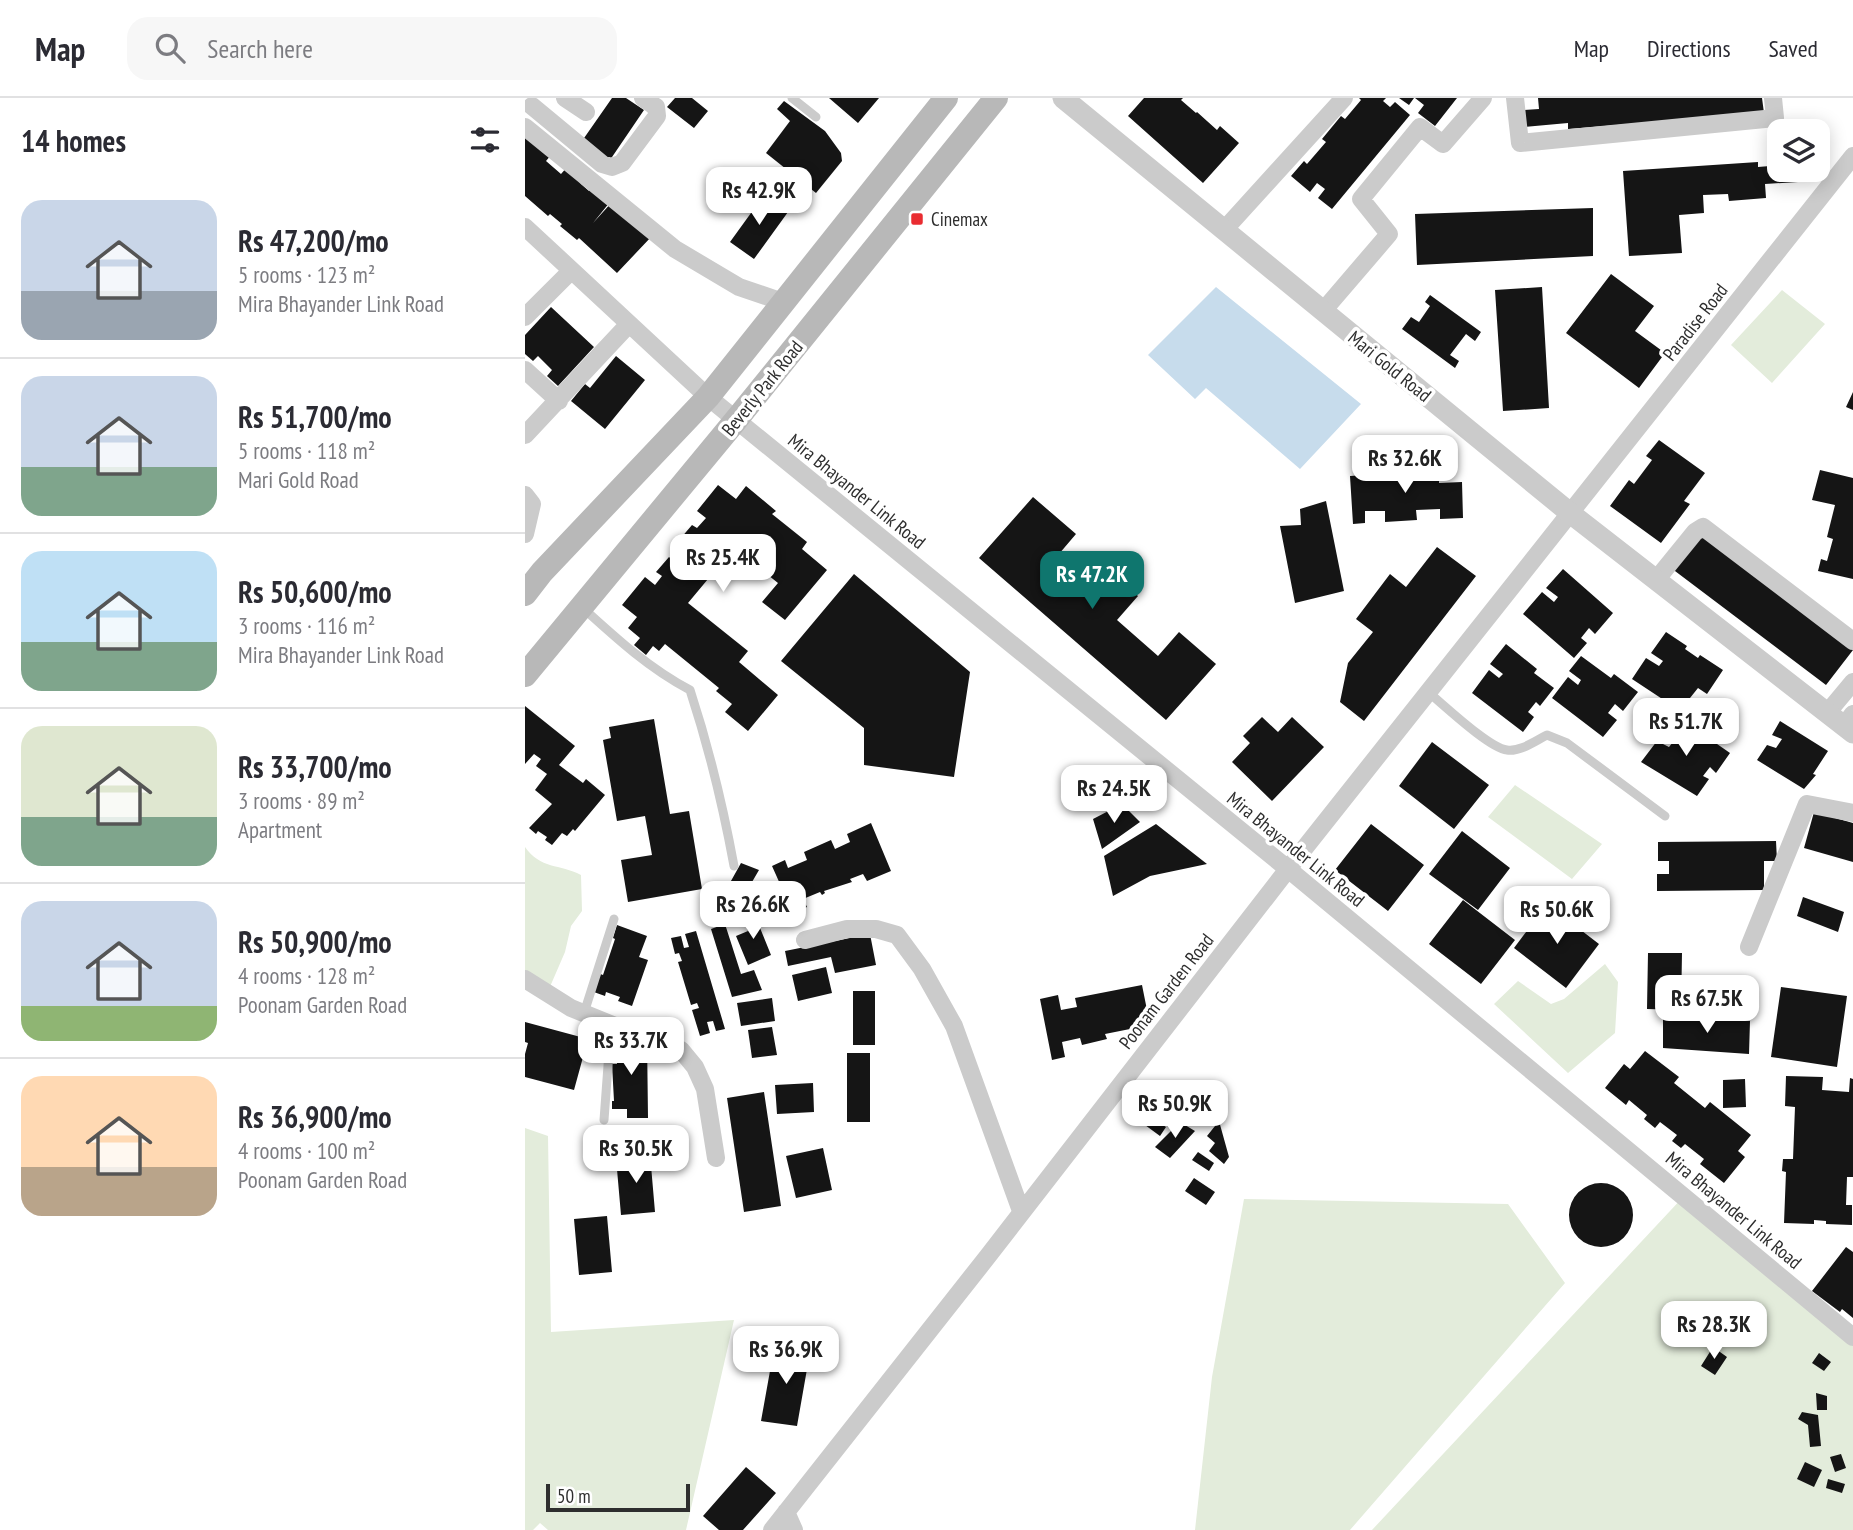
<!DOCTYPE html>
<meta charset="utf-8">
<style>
:root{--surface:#fff;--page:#f7f7f7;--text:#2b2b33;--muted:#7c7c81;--line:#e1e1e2;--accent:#0f766e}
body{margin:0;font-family:"PT Sans Narrow",sans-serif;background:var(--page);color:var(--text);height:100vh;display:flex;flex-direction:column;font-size:26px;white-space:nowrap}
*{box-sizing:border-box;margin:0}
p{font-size:23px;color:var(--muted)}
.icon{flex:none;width:38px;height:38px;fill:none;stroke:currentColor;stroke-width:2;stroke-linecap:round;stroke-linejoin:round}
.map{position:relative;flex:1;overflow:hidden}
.details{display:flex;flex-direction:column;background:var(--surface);width:525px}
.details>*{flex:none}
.tools{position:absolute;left:1242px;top:21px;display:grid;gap:14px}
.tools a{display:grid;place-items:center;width:63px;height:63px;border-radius:14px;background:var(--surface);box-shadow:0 4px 18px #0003;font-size:35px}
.scale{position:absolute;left:21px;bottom:18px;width:144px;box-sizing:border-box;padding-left:7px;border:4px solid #2e2e2e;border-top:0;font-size:19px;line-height:24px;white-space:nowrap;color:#2e2e2e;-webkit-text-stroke:5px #fff;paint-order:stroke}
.price{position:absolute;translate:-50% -60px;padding:0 16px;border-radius:14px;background:#fff;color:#222;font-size:23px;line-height:46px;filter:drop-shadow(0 2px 4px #0008)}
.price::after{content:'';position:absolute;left:50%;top:42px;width:21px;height:16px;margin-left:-10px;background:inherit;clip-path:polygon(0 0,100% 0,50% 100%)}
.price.active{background:var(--accent);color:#fff}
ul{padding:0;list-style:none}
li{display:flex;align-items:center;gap:21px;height:175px;padding:0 21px}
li+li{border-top:2px solid var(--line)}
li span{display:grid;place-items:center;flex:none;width:196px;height:140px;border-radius:21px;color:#555}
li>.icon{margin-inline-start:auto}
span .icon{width:84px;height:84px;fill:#fffc;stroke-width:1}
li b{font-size:30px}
h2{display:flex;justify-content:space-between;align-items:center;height:84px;padding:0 21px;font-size:30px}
header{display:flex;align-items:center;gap:42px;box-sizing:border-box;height:98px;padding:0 35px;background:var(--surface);border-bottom:2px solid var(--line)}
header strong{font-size:33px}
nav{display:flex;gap:38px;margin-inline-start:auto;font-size:24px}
.search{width:490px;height:63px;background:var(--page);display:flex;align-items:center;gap:18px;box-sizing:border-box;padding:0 24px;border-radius:21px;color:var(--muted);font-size:26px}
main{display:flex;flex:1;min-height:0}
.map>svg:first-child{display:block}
</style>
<header>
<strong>Map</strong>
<div class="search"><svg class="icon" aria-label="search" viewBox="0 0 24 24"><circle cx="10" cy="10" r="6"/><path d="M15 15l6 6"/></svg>Search here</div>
<nav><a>Map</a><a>Directions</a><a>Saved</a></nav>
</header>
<main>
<section class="details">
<h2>14 homes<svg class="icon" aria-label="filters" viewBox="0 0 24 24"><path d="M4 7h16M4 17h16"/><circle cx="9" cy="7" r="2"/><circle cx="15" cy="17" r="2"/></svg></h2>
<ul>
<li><span style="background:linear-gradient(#c9d6e8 65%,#9aa5b1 0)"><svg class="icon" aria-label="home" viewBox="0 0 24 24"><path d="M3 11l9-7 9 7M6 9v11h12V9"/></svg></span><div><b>Rs 47,200/mo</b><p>5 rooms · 123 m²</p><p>Mira Bhayander Link Road</p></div></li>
<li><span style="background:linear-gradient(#c9d6e8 65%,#7fa58c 0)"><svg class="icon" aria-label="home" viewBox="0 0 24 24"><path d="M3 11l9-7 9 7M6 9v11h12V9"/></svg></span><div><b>Rs 51,700/mo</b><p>5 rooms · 118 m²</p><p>Mari Gold Road</p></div></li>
<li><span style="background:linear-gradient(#bfe0f5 65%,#7fa58c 0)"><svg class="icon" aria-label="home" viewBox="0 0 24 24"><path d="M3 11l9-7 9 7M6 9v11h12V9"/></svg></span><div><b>Rs 50,600/mo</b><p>3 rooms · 116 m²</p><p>Mira Bhayander Link Road</p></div></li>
<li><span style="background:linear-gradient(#dfe7d0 65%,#7fa58c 0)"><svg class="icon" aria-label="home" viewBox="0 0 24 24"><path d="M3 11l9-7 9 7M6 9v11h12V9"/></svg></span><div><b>Rs 33,700/mo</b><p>3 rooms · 89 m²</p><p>Apartment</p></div></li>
<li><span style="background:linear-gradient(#c9d6e8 75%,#8fb573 0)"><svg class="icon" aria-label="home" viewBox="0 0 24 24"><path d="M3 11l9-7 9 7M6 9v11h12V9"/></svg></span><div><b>Rs 50,900/mo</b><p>4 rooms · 128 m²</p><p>Poonam Garden Road</p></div></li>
<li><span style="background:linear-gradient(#ffd9b3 65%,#b9a48a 0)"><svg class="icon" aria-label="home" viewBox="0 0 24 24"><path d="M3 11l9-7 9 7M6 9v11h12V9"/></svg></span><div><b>Rs 36,900/mo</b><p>4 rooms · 100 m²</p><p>Poonam Garden Road</p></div></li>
</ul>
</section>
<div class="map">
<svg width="1328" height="1432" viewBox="0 0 1328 1432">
<rect width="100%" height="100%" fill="#fff"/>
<!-- green -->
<path fill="#e3ecdb" d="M1257 192 1300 226 1247 285 1206 247Z
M990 687 1077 746 1047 781 963 719Z
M0 749C15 771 35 766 56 777L57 813 46 828 40 854 24 891 0 873Z
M1080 866 1093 884 1090 935 1043 975 969 906 993 883 1026 906 1039 901Z
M0 1030 23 1038 26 1234 209 1222 161 1432H23L15 1425 8 1432H0Z
M1159 1098 1328 1239V1432H847Z
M719 1101 983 1106 1040 1185 825 1432H670L687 1279Z"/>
<!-- water -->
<path fill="#c7dcec" d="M691 189 836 306 775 371 681 290 670 301 623 257Z"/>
<!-- building -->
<path fill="#151515" d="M87 0H101L119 12 85 62 57 43Z
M150 0H167L183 13 169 30 142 9Z
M304 0H354L333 25Z
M619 0H658L656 2 671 15 672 14 692 32 695 28 714 45 678 85 603 18Z
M834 0H861L858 3 865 9 870 4 885 17 807 111 793 100 800 91 792 85 785 94 766 78 779 63 782 66 801 44 797 41 816 18 820 21 836 2Z
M874 0H889L884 7Z
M890 0H932L910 28 893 15 899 7Z
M1013 0H1237L1239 15 1043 31V25L999 29 997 12 1014 11Z
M259 3 300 33 316 55 317 63 291 95 241 55 265 23 252 11Z
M0 35 26 57 21 63 36 76 43 68 56 86 64 93 68 89 85 104 68 125 88 103 127 138 92 175 54 140 52 142 35 128 37 126 25 116 23 118 0 98Z
M1245 59H1255V72H1272L1273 84 1240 86 1241 100 1204 103 1203 96 1178 97 1179 115 1154 117 1157 155 1104 158 1098 73 1233 64V69L1245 68Z
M239 97 263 114 229 161 205 144Z
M1068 110V158L892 167 890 116Z
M1086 176 1129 208 1110 233 1140 255 1114 290 1041 235Z
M1017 189 1024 310 978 313 970 192Z
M905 197 956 234 950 243 941 236 925 257 934 263 930 270 877 231 886 219 894 224 905 208 900 204Z
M26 209 69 249 33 288 22 278 27 272 13 258 8 263 0 256V237Z
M91 258 120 282 80 331 46 303 60 286 65 290Z
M1328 294V312L1321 309Z
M1134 342 1180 375 1159 403 1165 406 1136 445 1085 408 1104 382 1109 386 1127 362 1121 358Z
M914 368V385L937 384 938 420 915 421V411L891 412 892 422 860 424V413H840V425L828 426 825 378 869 375V370Z
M1295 372 1328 380V481L1293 473 1296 461 1302 463 1308 441 1302 439 1310 407 1287 402Z
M193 387 211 401 221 388 251 413 247 416 282 444 277 451 302 472 260 522 237 504 253 485 219 458 223 453 213 445 163 505 223 553 214 564 253 597 223 633 200 614 207 606 191 593 194 590 140 546 134 553 128 548 121 557 109 547 115 540 103 530 112 519 97 507 120 479 130 487 137 478 131 474 144 459 151 465 159 456 149 448 167 427 172 430 181 420 172 413Z
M508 399 551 436 528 463 563 494 583 471 613 498 592 522 633 558 654 534 691 566 641 622 454 460Z
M801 403 819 493 770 505 755 428 776 427 775 411Z
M1175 432 1328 546V552L1301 587 1146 470Z
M912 449 951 478 839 623 815 604 823 565 848 534 831 521 865 476 881 489Z
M1038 471 1088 515 1070 536 1064 530 1056 540 1062 545 1049 560 998 516 1017 494 1029 504 1033 499 1021 490Z
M329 476 445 574 429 679 339 667V630L256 563Z
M1141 534 1162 548 1160 551 1173 560 1175 557 1198 572 1182 596 1173 590 1165 600 1172 604 1163 618 1107 581 1121 560 1134 568 1138 563 1126 555Z
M981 546 1012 571 1009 575 1029 590 1015 608 1011 604 1003 614 1009 619 998 634 947 595 964 572 974 580 978 576 965 566Z
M1056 558 1086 580 1089 576 1113 594 1098 613 1090 606 1083 615 1092 622 1078 639 1027 600 1043 579 1053 587 1056 582 1044 573Z
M0 608 50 648 34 667 58 685 61 681 80 697 50 733 48 731 42 738 37 735 27 747 20 742 22 739 13 733 11 736 4 730 27 706 10 692 22 676 11 668 16 661 9 656 0 666Z
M737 619 753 634 767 619 799 649 747 703 707 664 725 645 718 638Z
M129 621 145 716 164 713 177 791 103 804 96 762 127 757 120 718 92 723 78 642 86 640 84 629Z
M1159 623 1205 655 1191 675 1185 669 1178 678 1184 681 1172 698 1116 664 1132 643 1144 649 1148 644 1138 636Z
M1255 623 1303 653 1288 676 1291 677 1279 691 1232 662 1242 647 1251 650 1257 641 1247 637Z
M907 644 964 687 929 731 874 688Z
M597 706 615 724 577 751 568 721Z
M1289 714 1328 725V764L1279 750Z
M346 725 366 773 342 783 338 776 325 781 327 784 299 793 300 795 297 797 295 794 278 801 282 809 268 815 247 768 260 762 263 770 282 762 279 754 306 742 310 751 325 744 322 736Z
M631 726 682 766 625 778 588 798 579 758Z
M846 726 899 767 863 813 810 772Z
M937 733 985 770 953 812 904 776Z
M1251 743 1252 763H1239V792L1132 793V776H1144V763H1133V744Z
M216 765 234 772 205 822 187 817Z
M1278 799 1319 814 1313 834 1272 818Z
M938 802 990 842 956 886 904 846Z
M1022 806 1074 846 1041 890 989 850Z
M229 815 246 857 223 867 211 838 223 833 217 819Z
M200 826 216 876 229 872 237 892 207 899 186 831Z
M92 827 122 838 114 859 123 862 107 908 93 903 95 899 81 894 80 898 66 893 73 875 78 877 90 841 88 840Z
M171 833 200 931 191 933 188 923 182 924 185 935 175 938 167 912 174 910 172 905 166 907 153 864 157 863 154 855 150 856 146 840 156 838 159 850 164 849 160 836Z
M345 836 351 867 310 875 306 859 263 868 260 853Z
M1123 855H1157L1156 912 1122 911Z
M301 869 307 895 273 903 267 877Z
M617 887 625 927 580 936 582 941 557 947 555 940 537 944 540 959 527 962 515 901 533 897 536 912 552 909 550 900Z
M1256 889 1322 898 1312 969 1246 959Z
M328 893H350V947H328Z
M247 900 250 923 216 928 212 905Z
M1138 919 1225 923 1224 956 1138 950Z
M0 924 63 941 49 992 0 979V956L3 945 0 944Z
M247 929 252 957 227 960 223 932Z
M88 939H122L123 1020H102V1011H87V1003H89L87 966H92V949H88Z
M1120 953 1154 979 1149 985 1180 1010 1185 1004 1226 1037 1213 1053 1220 1059 1199 1085 1175 1066 1179 1061 1160 1046 1156 1050 1147 1043 1152 1037 1135 1024 1130 1030 1119 1021 1122 1017 1104 1002 1101 1007 1080 990 1099 966 1105 971Z
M322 955H345V1024H322Z
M1261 978 1298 979 1297 992 1324 994 1325 980 1328 981V1079H1322L1321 1107H1327V1127L1301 1126V1123L1289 1122V1126L1259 1125 1261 1074 1257 1073 1258 1061H1268L1270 1009 1260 1008Z
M1220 981 1221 1009 1198 1010V982Z
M288 985 289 1014 252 1016 250 987Z
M654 991 664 1000 656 1009 646 1001Z
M239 994 256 1108 219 1114 202 1000Z
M666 1005 680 1015 671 1027 657 1017Z
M626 1019 641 1029 635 1038 620 1027Z
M694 1023 704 1059 699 1066 684 1053 690 1045 682 1038Z
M655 1024 670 1033 645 1060 630 1049Z
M298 1050 307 1092 271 1100 261 1058Z
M673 1054 689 1065 684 1073 667 1062Z
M125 1056 130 1114 96 1117 91 1060Z
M669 1080 690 1094 681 1107 660 1093Z
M1044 1117a32 32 0 1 1 64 0a32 32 0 1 1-64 0Z
M82 1118 87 1174 54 1177 49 1121Z
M1321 1149 1328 1154V1220L1317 1211 1315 1214 1287 1193Z
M250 1245 285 1254 272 1328 236 1323Z
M1188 1249 1202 1259 1190 1277 1176 1268Z
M1294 1255 1306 1264 1299 1273 1287 1265Z
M1291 1295 1302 1298V1312H1292Z
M1277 1314 1293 1317 1296 1348 1285 1349 1283 1327 1273 1321Z
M1316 1356 1321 1370 1310 1374 1305 1359Z
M1280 1364 1297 1372 1289 1389 1272 1381Z
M221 1369 251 1395 218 1432H194L178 1418Z
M1303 1381 1320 1386 1317 1395 1301 1390Z"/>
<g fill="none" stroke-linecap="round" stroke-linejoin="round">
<!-- service -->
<path stroke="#cbcbcb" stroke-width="9" d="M267 0 291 19
M58 510C92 541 125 571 165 592 184 650 198 708 209 768
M903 594C919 607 964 650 982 652 995 654 1010 643 1022 637L1042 645 1140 718
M59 915 89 821
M79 1022 86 927"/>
<!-- minor -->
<path stroke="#cbcbcb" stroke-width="18" d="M40 0 61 14
M990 0 995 45 1250 20 1248 0
M7 8 77 66 87 69 97 65 132 18 131 9 118 0
M0 29 150 151 214 189 258 204
M0 129 183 299 763 771 1328 1239
M699 132 819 0
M798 213 864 136 836 101 895 29 918 46 958 0
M0 219 46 173
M0 272 34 303
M0 337 104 226
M0 397 7 406 0 436
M1131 482 1170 434 1178 429 1328 543
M1303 614 1328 584
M1319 628 1328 616
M280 842 322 831H351L372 837 397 871 429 928 496 1113
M1224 849 1282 706 1328 715
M0 881 46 910 95 930 133 939 156 952 170 969 180 991 191 1060
M261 1414 269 1432
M247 1432 463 1158 763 771 1328 58"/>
<!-- tertiary -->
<path stroke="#cbcbcb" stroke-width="21" d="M538 0 1045 415 1328 635"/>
<!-- secondary -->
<path stroke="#b8b8b8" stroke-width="24" d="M0 496 17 474 183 299 421 0
M0 577 211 322 471 0"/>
</g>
<!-- markers -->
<rect fill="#e92c31" stroke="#fff" stroke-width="2.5" x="385" y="114" width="14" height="14" rx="3.5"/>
<g text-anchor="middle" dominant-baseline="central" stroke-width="7" stroke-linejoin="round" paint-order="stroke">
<!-- poi labels -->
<g font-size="19" fill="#2e2e2e" stroke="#fff" text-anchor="start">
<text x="406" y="121">Cinemax</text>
</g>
<!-- street labels -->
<g font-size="19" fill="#2e2e2e" stroke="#fff">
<text transform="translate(1170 224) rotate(-52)">Paradise Road</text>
<text transform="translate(865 268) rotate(39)">Mari Gold Road</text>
<text transform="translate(237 290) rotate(-51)">Beverly Park Road</text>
<text transform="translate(332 393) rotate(39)">Mira Bhayander Link Road</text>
<text transform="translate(771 751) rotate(39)">Mira Bhayander Link Road</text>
<text transform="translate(641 893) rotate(-52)">Poonam Garden Road</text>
<text transform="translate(1209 1112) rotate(40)">Mira Bhayander Link Road</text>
</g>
</g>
</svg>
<div class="tools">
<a><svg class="icon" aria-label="layers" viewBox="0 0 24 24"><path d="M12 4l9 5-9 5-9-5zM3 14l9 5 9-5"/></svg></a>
</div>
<div class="scale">50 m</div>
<b class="price" style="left:234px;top:129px">Rs 42.9K</b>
<b class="price" style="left:880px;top:397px">Rs 32.6K</b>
<b class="price" style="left:198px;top:496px">Rs 25.4K</b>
<b class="price active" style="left:567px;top:513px">Rs 47.2K</b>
<b class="price" style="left:1161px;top:660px">Rs 51.7K</b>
<b class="price" style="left:589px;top:727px">Rs 24.5K</b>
<b class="price" style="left:228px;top:843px">Rs 26.6K</b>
<b class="price" style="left:1032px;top:848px">Rs 50.6K</b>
<b class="price" style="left:1182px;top:937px">Rs 67.5K</b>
<b class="price" style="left:106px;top:979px">Rs 33.7K</b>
<b class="price" style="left:650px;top:1042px">Rs 50.9K</b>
<b class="price" style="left:111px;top:1087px">Rs 30.5K</b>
<b class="price" style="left:1189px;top:1263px">Rs 28.3K</b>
<b class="price" style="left:261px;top:1288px">Rs 36.9K</b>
</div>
</main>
